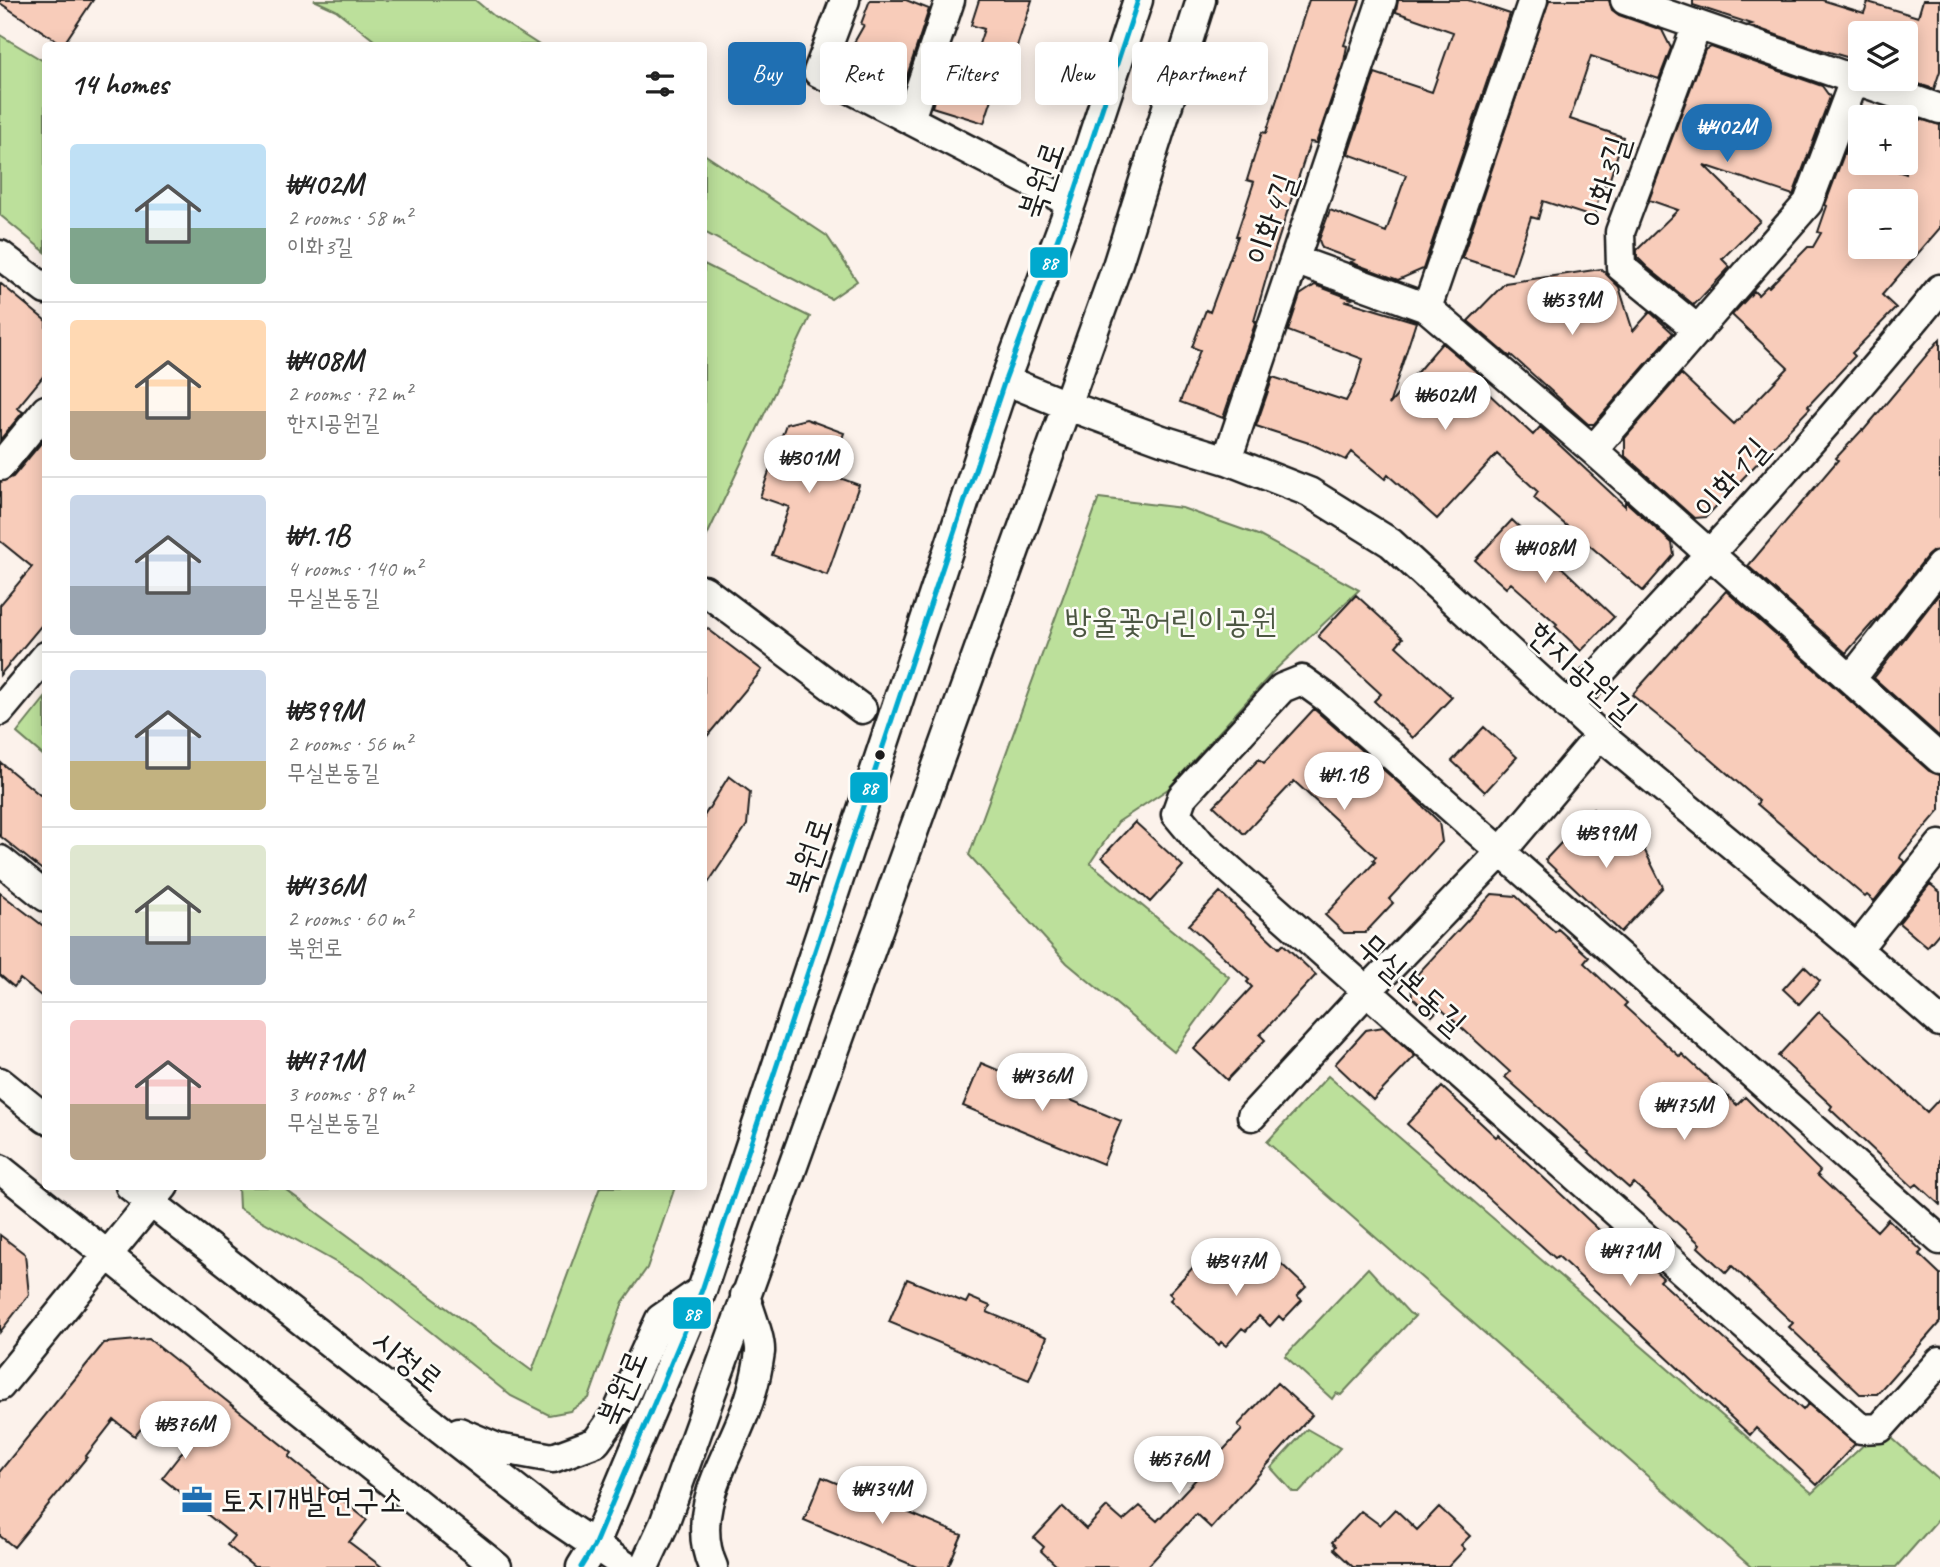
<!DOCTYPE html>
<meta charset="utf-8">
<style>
:root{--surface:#fff;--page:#f2f2f2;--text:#222;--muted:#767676;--line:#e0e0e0;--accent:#1f6fb2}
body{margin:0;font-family:Caveat,"Poor Story",sans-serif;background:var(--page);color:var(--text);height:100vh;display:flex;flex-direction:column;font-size:26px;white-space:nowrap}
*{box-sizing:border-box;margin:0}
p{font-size:23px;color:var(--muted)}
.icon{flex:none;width:38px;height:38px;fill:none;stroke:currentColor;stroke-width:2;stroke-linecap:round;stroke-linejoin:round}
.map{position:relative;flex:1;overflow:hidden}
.panel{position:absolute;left:42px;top:42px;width:665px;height:1148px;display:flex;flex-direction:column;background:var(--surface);border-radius:7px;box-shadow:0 4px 18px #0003}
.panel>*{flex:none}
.guide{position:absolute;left:728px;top:42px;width:665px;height:63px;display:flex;gap:14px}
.fabs{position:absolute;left:1848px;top:21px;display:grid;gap:14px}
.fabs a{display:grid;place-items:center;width:70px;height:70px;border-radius:7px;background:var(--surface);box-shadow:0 4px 18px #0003;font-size:35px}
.price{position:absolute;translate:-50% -60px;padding:0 16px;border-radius:24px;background:#fff;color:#222;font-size:23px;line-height:46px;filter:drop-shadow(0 2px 4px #0008)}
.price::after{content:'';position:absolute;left:50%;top:42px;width:21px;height:16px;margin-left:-10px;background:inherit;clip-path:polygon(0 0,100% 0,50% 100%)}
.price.selected{background:var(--accent);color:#fff}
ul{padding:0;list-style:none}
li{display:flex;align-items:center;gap:21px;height:175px;padding:0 28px}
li+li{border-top:2px solid var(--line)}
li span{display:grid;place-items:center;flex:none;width:196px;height:140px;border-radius:7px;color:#555}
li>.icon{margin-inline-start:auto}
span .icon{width:84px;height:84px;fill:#fffc;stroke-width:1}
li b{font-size:30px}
h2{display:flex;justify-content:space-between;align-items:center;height:84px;padding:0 28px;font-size:30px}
.pill{padding:0 24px;border-radius:7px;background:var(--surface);box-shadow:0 4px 18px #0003;font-size:24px;line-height:63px}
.pill.selected{background:var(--accent);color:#fff}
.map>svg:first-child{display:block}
</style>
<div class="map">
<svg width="1940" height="1567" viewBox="0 0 1940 1567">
<rect width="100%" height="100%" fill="#fcf2eb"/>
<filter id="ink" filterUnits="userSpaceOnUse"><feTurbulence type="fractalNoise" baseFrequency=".0143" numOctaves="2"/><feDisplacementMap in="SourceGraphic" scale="14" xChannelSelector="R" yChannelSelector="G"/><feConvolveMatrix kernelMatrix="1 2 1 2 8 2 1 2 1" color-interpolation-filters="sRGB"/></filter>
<g filter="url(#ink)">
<!-- green -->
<path fill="#bce09b" stroke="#6c7e5c" stroke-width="2" d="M314 0H475L494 16 539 45H380L336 10Z
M0 35 45 62V252L0 215Z
M704 154 827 236 857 281 831 299 704 232Z
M704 264 810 317 704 542Z
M1099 498 1182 508 1258 535 1359 590 1272 673 1168 789 1118 822 1090 863 1229 977 1174 1052 1067 963 969 855Z
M45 698V757L17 733Z
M1328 1076 1812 1493 1870 1439H1893L1940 1481V1517L1896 1567H1751L1267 1142Z
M238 1187H282L532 1371 600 1187H675L647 1268 623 1302 589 1398 570 1411 549 1415 511 1396 362 1277 239 1208Z
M1368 1268 1409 1313 1415 1316 1341 1395 1336 1393 1332 1399 1285 1356Z
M1307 1429 1340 1448 1300 1492H1293L1271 1468Z"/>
<!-- building -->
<path fill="#f8ccba" stroke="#1c1c1c" stroke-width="2" fill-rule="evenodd" d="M0 0H93L63 45 0 3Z
M870 0H906L929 9 901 94 843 62 864 25 861 24Z
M979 0H1032L1011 65 1004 63 984 123 932 107 943 72 967 80 984 29 971 25Z
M1309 0H1360L1344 45 1347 46 1344 62 1316 143 1310 142 1270 265 1254 321H1256L1223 418 1180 402 1200 350 1192 347 1206 310 1210 312 1238 236H1236L1254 182 1247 180 1262 132 1266 133Z
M1398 0H1468L1510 14 1423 269 1398 280 1350 262 1354 260 1322 248 1319 240 1330 210 1386 232 1406 175 1348 154 1375 73 1432 92 1453 32 1396 12Z
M1549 0H1609L1612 10 1619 15 1662 30 1671 48 1659 79 1591 56 1570 119 1623 137 1608 185 1604 184 1595 210 1598 219 1543 201 1538 219 1531 217 1512 274 1462 258Z
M1693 0H1822L1864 13 1868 2 1918 17 1923 0H1940V71L1934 89 1906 80V33H1860V61L1802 44 1749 25 1752 24 1693 5Z
M1711 47 1822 86 1830 97 1793 195 1704 165 1760 221 1722 259 1730 267 1694 305 1647 267 1637 257V250L1678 210 1649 200 1705 50Z
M1860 111V163H1872L1906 174V115L1940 125V228L1882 295 1896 308 1852 353 1855 356 1808 406 1810 408 1706 517 1694 518 1625 456V438L1681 374 1734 424 1788 368 1732 315 1754 291 1758 295 1767 286 1769 287 1808 247H1813L1821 233 1818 232 1827 206 1825 205ZM1860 201H1906V247H1860Z
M1601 269 1619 287 1633 331 1650 312 1673 333 1594 424H1588L1511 355 1510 357 1468 321 1505 283Z
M0 283 46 321V373L17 408 23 412 0 440Z
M1315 285 1352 299 1347 301 1416 322 1389 405 1442 343 1479 374 1474 380 1533 435 1540 427 1625 506V501L1672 543 1674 555 1643 591 1534 498 1538 492 1497 454 1437 519 1388 475 1385 479 1352 452 1346 460 1309 443 1256 426 1273 377 1346 401 1355 384 1363 359 1288 331 1300 295Z
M1940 339V550L1933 551 1927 556 1876 621V619L1846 653 1748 566 1838 460 1836 458 1862 430 1863 431Z
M806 419 844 433 829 474 859 485 827 575 772 555 789 507 760 497 786 424Z
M46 437V620L0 675V605L32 567 0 541V482L13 477Z
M1512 520 1614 617 1581 651 1555 626 1557 624 1511 583 1506 588 1475 560Z
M1726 591 1929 771 1940 775V810L1901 855 1900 858 1905 862 1874 901 1867 895 1865 897 1757 804 1759 801 1706 755 1632 695Z
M1940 593V737L1874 678Z
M1356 595 1403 638 1396 646 1452 697 1413 738 1374 701 1381 694 1318 636Z
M704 626 762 670 704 740Z
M1314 709 1402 786 1439 822 1442 842 1389 899 1393 903 1365 933H1344L1325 915 1375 862 1373 860 1376 857 1294 781 1244 834 1214 806 1259 759 1264 763Z
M1484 727 1517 757 1485 792 1452 761Z
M0 762 46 800V873L0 836Z
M729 776 750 792 747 825 704 889V816Z
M1593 809 1640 853 1644 849 1663 887 1621 932 1545 860Z
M1135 822 1183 866 1150 902 1102 857Z
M1930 884 1940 892V932L1927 947 1899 923Z
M1220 892 1279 948 1283 944 1316 975 1260 1035 1265 1040 1227 1080 1194 1049 1252 987 1247 982 1249 980 1189 925Z
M0 893 46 928V1000L20 979 14 987 0 975Z
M1492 894 1516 896 1555 932 1558 929 1589 957 1584 963 1627 1003 1624 1006 1680 1057 1682 1054 1737 1105 1745 1097 1820 1171 1817 1175 1877 1231 1888 1219 1922 1251 1919 1254 1940 1274V1322L1877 1394H1860L1789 1327 1793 1323 1732 1266 1726 1273 1698 1247 1700 1244 1634 1183 1629 1188 1505 1077 1510 1072 1440 1008 1432 1016 1412 997 1411 981Z
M1804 966 1820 981 1799 1004 1783 989Z
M1819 1012 1927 1112 1940 1098V1205L1917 1184 1913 1187 1830 1109 1832 1106 1778 1056Z
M1383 1027 1415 1056 1373 1100 1335 1064 1366 1030Z
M981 1063 1041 1088 1043 1081 1064 1090 1061 1096 1121 1121 1103 1164 963 1106Z
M1442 1087 1496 1137 1498 1135 1613 1243 1618 1237 1663 1278 1660 1281 1803 1410 1808 1404 1855 1444 1817 1485 1756 1428 1750 1435 1558 1256 1555 1258 1407 1124Z
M0 1235 25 1254 29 1295 0 1332Z
M1275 1258 1306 1287 1297 1296 1302 1300 1283 1320 1279 1316 1270 1326 1259 1316 1246 1331 1242 1328 1226 1346 1221 1342 1219 1345 1170 1300 1173 1297 1169 1293 1198 1262 1217 1277 1232 1261 1254 1282Z
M907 1279 966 1303 969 1297 990 1306 987 1312 1047 1337 1029 1380 889 1322Z
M149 1339 292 1453 289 1457 367 1520 349 1542 382 1567H254L227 1545 234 1536 162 1478 187 1446 150 1418 135 1436 114 1420 86 1456 87 1457 14 1547 0 1536V1471L104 1343Z
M1277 1383 1312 1415 1211 1528 1196 1514 1147 1567H1058L1041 1551 1044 1547 1034 1538 1063 1507 1086 1529 1107 1507 1123 1521 1140 1506 1157 1521 1242 1430 1238 1425Z
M822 1477 882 1502 884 1496 905 1504 902 1510 962 1535 948 1567H917L804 1520Z
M1439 1507 1470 1536 1461 1545 1465 1549 1448 1567H1353L1334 1549 1336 1546 1332 1542 1361 1511 1380 1525 1395 1509 1417 1530Z"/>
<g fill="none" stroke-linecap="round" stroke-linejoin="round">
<!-- minor casing -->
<g stroke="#1c1c1c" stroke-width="33">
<path id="minor" d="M845 0 818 72 1071 203
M1625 0 1940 109
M1697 25 1620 232 1621 267 1698 330
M910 119 950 0
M0 255 46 290
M1295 260 1427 308 1593 450 1940 759
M1427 308 1533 0
M1005 380 1066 405 1162 440 1227 460 1309 492 1391 543 1600 735 1857 949 1940 1022
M1593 450 1808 203 1855 78
M1227 460 1382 0
M0 466 46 410
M704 590 862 709
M1851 679 1940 566
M1568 707C1695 571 1822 434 1940 289
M0 711 46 656
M0 860 46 897
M1857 949 1940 845
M0 1082 46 1119
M1252 1116 1367 991 1501 852 1600 735
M0 1169 497 1567
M130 1186 547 1513 627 1567
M1940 1240 1327 698 1302 680 1282 688 1182 797 1176 814 1201 844 1861 1429 1880 1428 1940 1361
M0 1386 164 1186
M459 1432 497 1448 553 1458 596 1442 618 1411 660 1319 702 1290
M581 1567 594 1546 702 1290 1005 380 1071 203 1138 0
M644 1567 664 1524 1117 266 1201 0
M713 1567C686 1506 735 1451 751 1394 755 1381 758 1366 760 1352 761 1338 749 1310 745 1295"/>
</g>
<!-- minor -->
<use href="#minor" stroke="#fdfcf7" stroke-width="28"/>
<!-- bus-1 casing -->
<g stroke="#fdfcf7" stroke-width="10">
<path id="bus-1" d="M581 1567 594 1546 702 1290 1005 380 1071 203 1138 0"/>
</g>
<!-- bus-1 -->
<use href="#bus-1" stroke="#00a9ce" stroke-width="5"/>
</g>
</g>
<!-- icons -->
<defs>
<g id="office-bare" transform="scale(2.415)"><path d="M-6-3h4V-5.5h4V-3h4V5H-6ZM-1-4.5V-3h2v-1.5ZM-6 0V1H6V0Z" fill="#1f6fb2" stroke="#fdfcf7" stroke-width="2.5" paint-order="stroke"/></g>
</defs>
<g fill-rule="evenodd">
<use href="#office-bare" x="197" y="1500"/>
</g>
<!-- markers -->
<circle fill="#1c1c1c" stroke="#fdfcf7" stroke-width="2.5" cx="880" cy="755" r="6"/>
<g text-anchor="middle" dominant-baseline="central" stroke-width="5" stroke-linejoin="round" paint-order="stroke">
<!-- street labels -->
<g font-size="33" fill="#1c1c1c" stroke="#fdfcf7">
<text transform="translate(1041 180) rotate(-71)">북원로</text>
<text transform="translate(1605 182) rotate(-73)">이화3길</text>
<text transform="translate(1271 219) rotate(-71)">이화4길</text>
<text transform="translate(1731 478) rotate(-49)">이화1길</text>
<text transform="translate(1583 672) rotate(42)">한지공원길</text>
<text transform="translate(809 856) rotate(-71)">북원로</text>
<text transform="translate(1412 984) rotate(42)">무실본동길</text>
<text transform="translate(408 1360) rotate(38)">시청로</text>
<text transform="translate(622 1388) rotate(-67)">북원로</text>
</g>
<!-- park labels -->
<g font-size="33" fill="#4c5742" stroke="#fdfcf7">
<text x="1171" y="621">방울꽃어린이공원</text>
</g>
<!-- poi labels -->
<g font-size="33" fill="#1c1c1c" stroke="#fdfcf7" text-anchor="start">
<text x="220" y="1500">토지개발연구소</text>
</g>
</g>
<g stroke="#fdfcf7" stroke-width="2.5">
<rect x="1029" y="246" width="40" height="33" rx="7" fill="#00a9ce"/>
<rect x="849" y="771" width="40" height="33" rx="7" fill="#00a9ce"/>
<rect x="672" y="1296" width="40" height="34" rx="7" fill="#00a9ce"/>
</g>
<g font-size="19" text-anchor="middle" font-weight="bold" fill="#fff">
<text x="1049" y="269">88</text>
<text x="869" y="794">88</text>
<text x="692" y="1320">88</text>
</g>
</svg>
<div class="fabs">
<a><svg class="icon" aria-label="layers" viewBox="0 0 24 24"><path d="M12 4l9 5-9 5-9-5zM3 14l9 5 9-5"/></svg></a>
<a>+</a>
<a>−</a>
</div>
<b class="price selected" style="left:1727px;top:164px">₩402M</b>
<b class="price" style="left:1572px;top:337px">₩539M</b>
<b class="price" style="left:1445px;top:432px">₩602M</b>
<b class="price" style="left:809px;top:495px">₩301M</b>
<b class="price" style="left:1545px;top:585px">₩408M</b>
<b class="price" style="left:1344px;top:812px">₩1.1B</b>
<b class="price" style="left:1606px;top:870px">₩399M</b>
<b class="price" style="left:1042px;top:1113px">₩436M</b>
<b class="price" style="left:1684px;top:1142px">₩475M</b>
<b class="price" style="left:1630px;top:1288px">₩471M</b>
<b class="price" style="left:1236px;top:1298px">₩347M</b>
<b class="price" style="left:185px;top:1461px">₩376M</b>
<b class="price" style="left:1179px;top:1496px">₩576M</b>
<b class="price" style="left:882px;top:1526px">₩434M</b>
<div class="guide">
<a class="pill selected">Buy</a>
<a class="pill">Rent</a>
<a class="pill">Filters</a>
<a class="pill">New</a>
<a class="pill">Apartment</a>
</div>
<section class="panel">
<h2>14 homes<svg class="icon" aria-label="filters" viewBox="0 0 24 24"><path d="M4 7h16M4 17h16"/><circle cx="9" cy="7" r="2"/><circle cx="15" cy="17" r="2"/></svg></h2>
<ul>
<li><span style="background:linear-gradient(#bfe0f5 60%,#7fa58c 0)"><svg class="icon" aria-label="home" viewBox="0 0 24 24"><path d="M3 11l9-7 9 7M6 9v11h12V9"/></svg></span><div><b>₩402M</b><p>2 rooms · 58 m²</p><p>이화3길</p></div></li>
<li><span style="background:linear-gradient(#ffd9b3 65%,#b9a48a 0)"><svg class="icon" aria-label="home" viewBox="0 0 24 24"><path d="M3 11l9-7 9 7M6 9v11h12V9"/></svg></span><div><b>₩408M</b><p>2 rooms · 72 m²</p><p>한지공원길</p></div></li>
<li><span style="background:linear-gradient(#c9d6e8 65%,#9aa5b1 0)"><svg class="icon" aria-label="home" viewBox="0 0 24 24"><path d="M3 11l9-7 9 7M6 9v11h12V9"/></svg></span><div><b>₩1.1B</b><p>4 rooms · 140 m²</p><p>무실본동길</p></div></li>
<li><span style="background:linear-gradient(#c9d6e8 65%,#c2b280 0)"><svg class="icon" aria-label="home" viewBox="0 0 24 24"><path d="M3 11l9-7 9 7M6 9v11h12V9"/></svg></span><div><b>₩399M</b><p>2 rooms · 56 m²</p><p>무실본동길</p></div></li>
<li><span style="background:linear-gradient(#dfe7d0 65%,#9aa5b1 0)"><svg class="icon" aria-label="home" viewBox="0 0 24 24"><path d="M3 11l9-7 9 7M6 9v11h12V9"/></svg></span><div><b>₩436M</b><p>2 rooms · 60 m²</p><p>북원로</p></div></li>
<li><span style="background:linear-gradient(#f6c9c9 60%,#b9a48a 0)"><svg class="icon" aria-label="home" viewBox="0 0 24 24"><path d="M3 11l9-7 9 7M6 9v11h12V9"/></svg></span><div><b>₩471M</b><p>3 rooms · 89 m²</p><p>무실본동길</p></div></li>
</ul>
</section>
</div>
